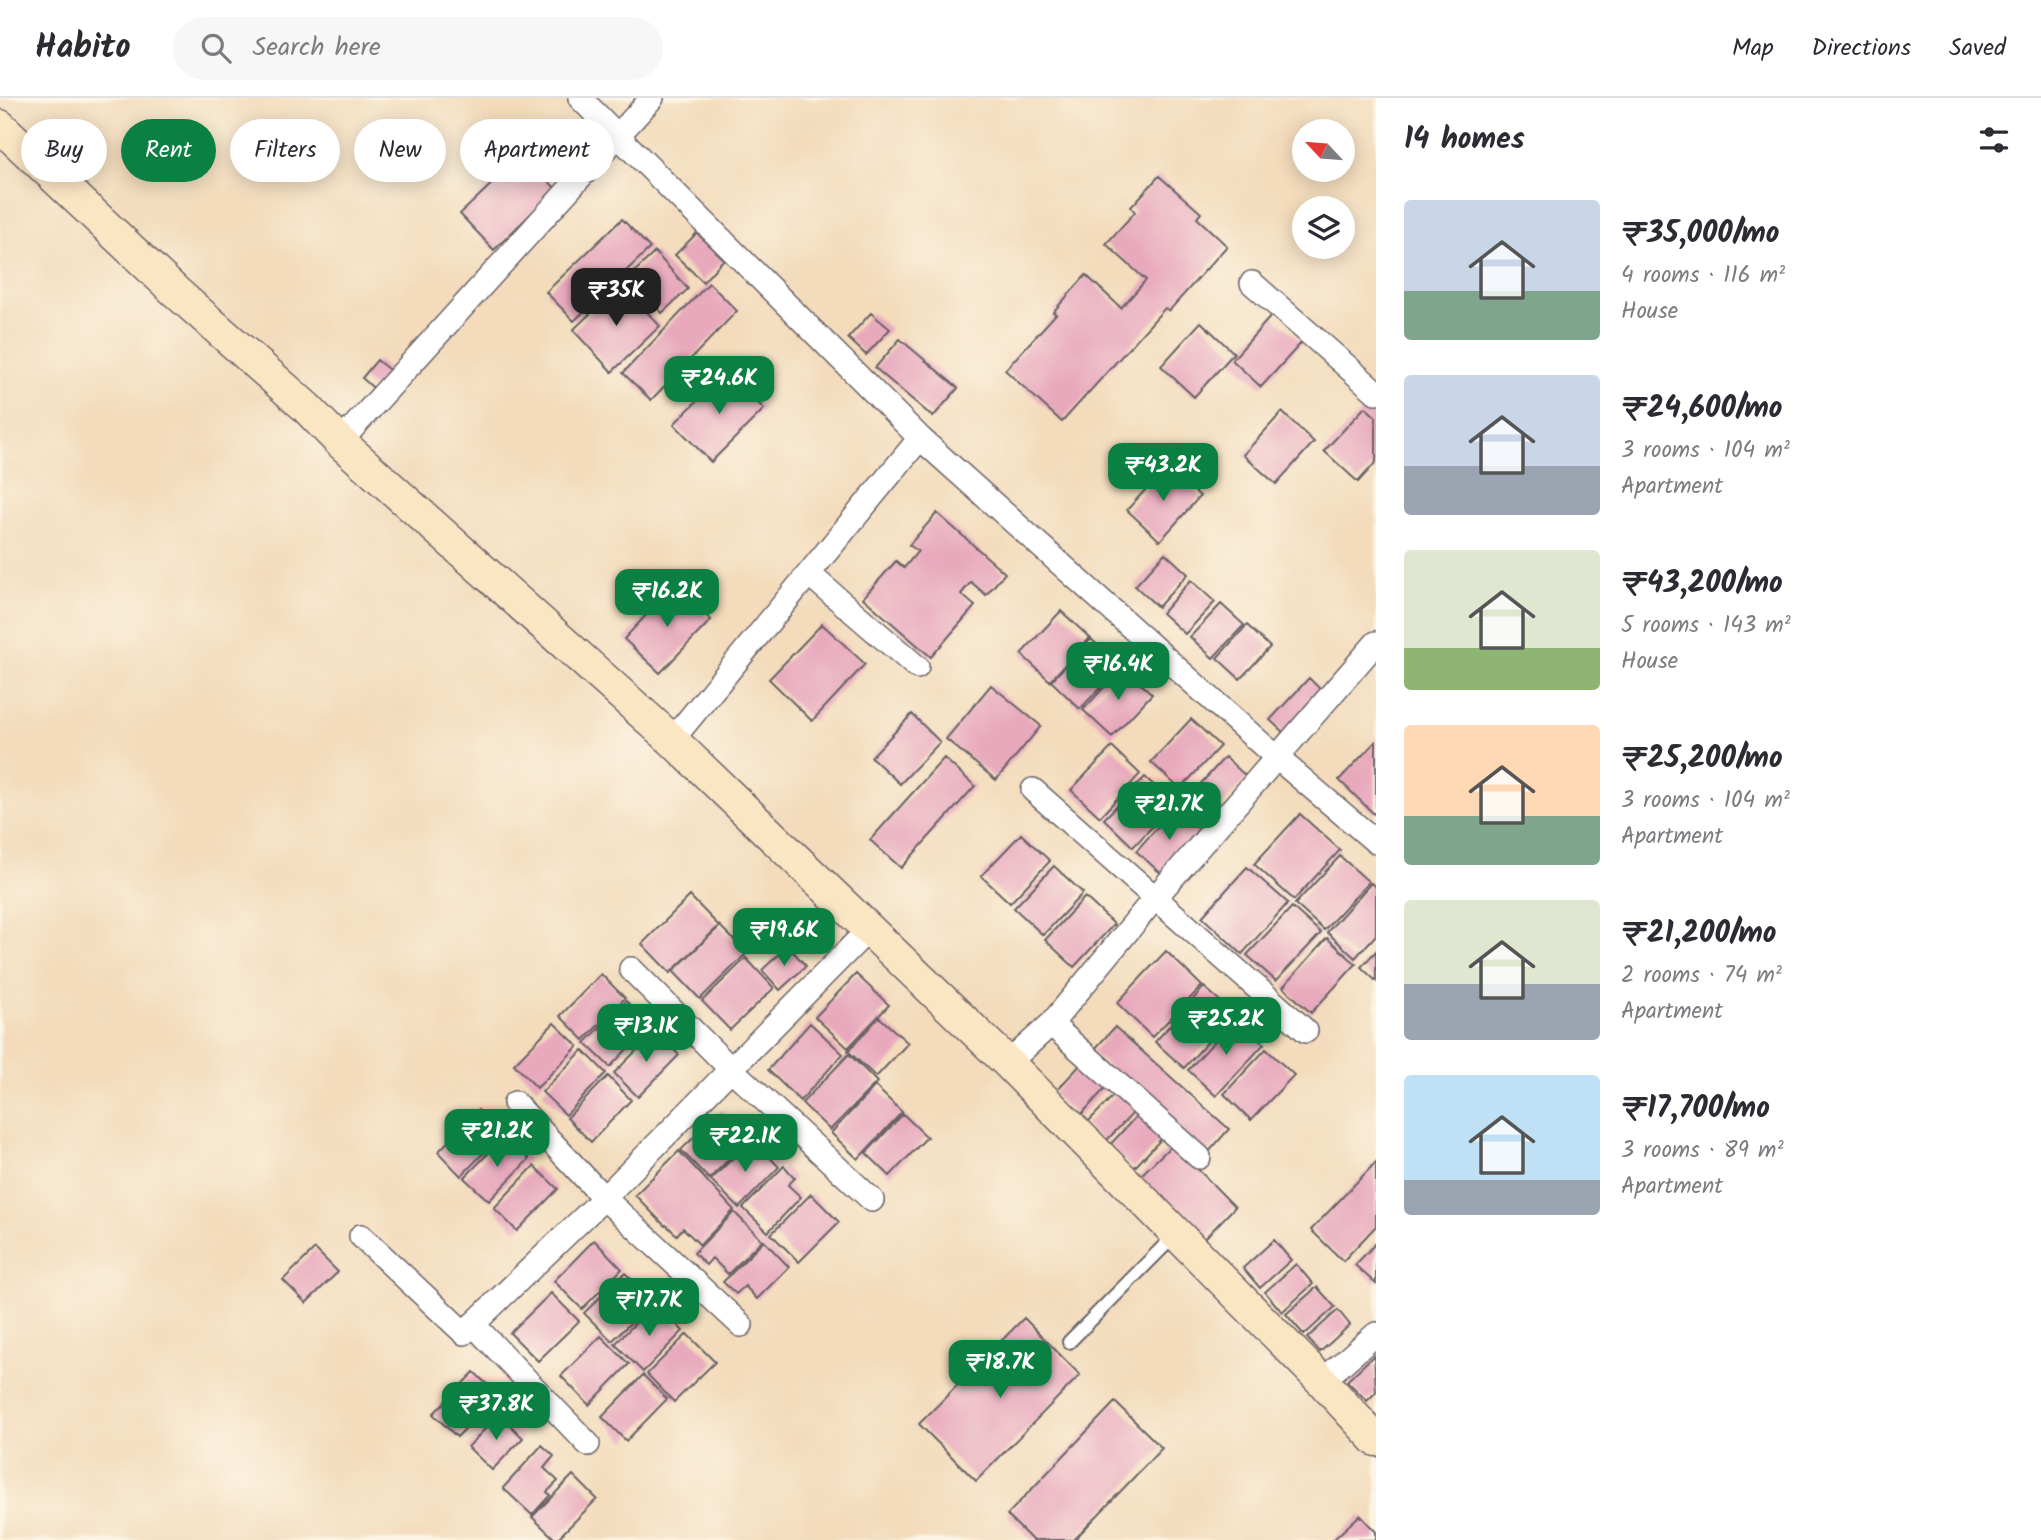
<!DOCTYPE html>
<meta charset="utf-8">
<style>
:root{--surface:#fff;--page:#f7f7f7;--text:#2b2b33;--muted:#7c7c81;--line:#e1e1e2;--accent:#0b8043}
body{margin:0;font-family:Kalam,sans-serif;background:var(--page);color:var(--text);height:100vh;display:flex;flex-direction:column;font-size:26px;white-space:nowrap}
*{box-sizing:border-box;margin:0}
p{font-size:23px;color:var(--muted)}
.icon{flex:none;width:38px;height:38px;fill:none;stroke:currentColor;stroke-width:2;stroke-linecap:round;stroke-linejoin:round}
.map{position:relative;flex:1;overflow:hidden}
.panel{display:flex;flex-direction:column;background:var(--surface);width:665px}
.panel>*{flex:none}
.hud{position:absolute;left:21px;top:21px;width:665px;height:63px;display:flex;gap:14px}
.needle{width:46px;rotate:296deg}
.tools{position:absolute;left:1292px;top:21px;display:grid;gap:14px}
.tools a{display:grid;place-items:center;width:63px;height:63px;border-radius:50%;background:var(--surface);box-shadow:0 4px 18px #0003;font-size:35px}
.price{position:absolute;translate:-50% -60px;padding:0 16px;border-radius:14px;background:var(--accent);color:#fff;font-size:23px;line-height:46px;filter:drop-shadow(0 2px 4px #0008)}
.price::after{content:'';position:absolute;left:50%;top:42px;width:21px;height:16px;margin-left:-10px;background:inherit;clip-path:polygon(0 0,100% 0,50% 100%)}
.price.on{background:#222;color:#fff}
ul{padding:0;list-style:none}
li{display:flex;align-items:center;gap:21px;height:175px;padding:0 28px}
li span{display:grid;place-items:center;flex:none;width:196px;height:140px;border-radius:7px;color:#555}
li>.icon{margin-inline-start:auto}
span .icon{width:84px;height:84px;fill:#fffc;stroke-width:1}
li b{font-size:30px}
h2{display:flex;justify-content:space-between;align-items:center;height:84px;padding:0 28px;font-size:30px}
.chip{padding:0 24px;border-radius:32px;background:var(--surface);box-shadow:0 4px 18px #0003;font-size:24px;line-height:63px}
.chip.on{background:var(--accent);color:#fff}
header{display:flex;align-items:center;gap:42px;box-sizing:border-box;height:98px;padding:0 35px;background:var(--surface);border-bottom:2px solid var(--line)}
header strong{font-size:33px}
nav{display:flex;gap:38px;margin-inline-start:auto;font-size:24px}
.search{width:490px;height:63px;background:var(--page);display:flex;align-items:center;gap:18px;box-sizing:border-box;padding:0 24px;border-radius:38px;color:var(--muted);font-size:26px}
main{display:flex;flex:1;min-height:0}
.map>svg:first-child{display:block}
</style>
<header>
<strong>Habito</strong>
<div class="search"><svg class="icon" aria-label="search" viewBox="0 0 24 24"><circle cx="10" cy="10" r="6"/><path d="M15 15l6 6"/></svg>Search here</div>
<nav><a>Map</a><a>Directions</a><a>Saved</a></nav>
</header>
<main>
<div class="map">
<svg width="1376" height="1442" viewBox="0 0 1376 1442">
<rect width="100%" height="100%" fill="#fcf5e5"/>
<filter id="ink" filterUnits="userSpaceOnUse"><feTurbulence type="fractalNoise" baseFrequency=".0143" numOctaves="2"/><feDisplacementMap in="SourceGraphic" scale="14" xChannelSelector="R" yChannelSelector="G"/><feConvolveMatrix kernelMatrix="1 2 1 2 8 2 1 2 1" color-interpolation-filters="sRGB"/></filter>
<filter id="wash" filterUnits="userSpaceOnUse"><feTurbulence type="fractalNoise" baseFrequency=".00686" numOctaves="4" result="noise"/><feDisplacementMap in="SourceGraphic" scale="28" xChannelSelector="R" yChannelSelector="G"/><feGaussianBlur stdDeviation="1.57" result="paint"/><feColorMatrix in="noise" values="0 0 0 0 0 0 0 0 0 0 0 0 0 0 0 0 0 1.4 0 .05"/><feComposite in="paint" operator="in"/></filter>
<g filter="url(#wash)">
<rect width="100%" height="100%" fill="#f3dbbb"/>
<g id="blocks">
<!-- building -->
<path fill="#e8a9bd" d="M523 56 556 91 494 152 460 116Z
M1159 78 1201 115 1197 120 1227 148 1169 213 1165 210 1062 324 1005 272 1056 216 1053 214 1086 177 1121 210 1146 182 1106 146 1135 114 1131 109Z
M622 121 650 150 574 223 546 194Z
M697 135 724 161 703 184 675 157Z
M655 154 688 191 662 215 629 179Z
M709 185 737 213 651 302 623 275Z
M621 186 660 228 612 274 573 232Z
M871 215 890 231 866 257 848 240Z
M1272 217 1302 244 1261 289 1232 262Z
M1201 224 1234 255 1194 299 1161 268Z
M900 241 958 290 933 319 875 270Z
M377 262 394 276 378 294 362 280Z
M727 273 764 311 711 364 674 326Z
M1365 309 1376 319V364L1358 384 1324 353Z
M1282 314 1314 344 1276 386 1243 357Z
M1167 368 1200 398 1160 443 1127 412Z
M937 415 1005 475 986 497 971 484 961 496 975 508 931 559 863 500 896 463 904 470 918 453 909 447Z
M1165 455 1188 476 1158 509 1135 488Z
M1191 482 1215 504 1185 536 1162 515Z
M674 487 711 522 660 575 624 541Z
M1221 506 1244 527 1213 560 1190 539Z
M1061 513 1090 540 1050 583 1021 556Z
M822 526 865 566 812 623 769 581Z
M1247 527 1270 549 1240 581 1217 560Z
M1091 541 1121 568 1080 611 1051 583Z
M1123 569 1152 596 1112 639 1083 612Z
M1309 580 1324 595 1285 636 1270 622Z
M991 587 1041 628 996 682 946 641Z
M912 616 940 644 900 686 871 659Z
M1191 621 1220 648 1180 691 1151 664Z
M1376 643V714L1374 716 1339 682Z
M1112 649 1140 676 1100 719 1071 692Z
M1225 659 1248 680 1208 722 1186 702Z
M944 660 975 688 901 770 870 742Z
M1145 679 1174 706 1133 749 1104 721Z
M1175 710 1203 735 1164 778 1136 753Z
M1300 716 1340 752 1294 802 1254 766Z
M1021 736 1050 763 1010 805 981 778Z
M1340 758 1369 784 1324 832 1295 806Z
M1054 768 1083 795 1043 837 1014 810Z
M1247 769 1288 805 1242 856 1202 819Z
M1371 785 1376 789V837L1355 860 1327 834Z
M690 798 719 828 670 875 642 846Z
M1085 799 1114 826 1074 869 1045 842Z
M1292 809 1321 835 1276 883 1247 857Z
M720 828 747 855 700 901 673 873Z
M1327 840 1356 866 1311 915 1283 889Z
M788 848 806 868 780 892 762 872Z
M1166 853 1202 888 1152 939 1117 905Z
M1376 853V883L1361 869Z
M746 860 774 890 730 932 702 903Z
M601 876 625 900 584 942 560 918Z
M856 876 889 907 848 950 815 919Z
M1204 889 1234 915 1184 970 1155 944Z
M626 903 650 927 610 969 585 945Z
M879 919 908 945 876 979 848 953Z
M1236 920 1264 946 1216 998 1188 972Z
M554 925 578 948 537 990 514 966Z
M810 925 843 956 800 1003 768 972Z
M1115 929 1229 1031 1207 1056 1092 954Z
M655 934 679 957 638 999 614 975Z
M1266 951 1294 977 1251 1022 1224 996Z
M583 952 606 975 566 1017 542 994Z
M849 956 877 984 830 1032 802 1005Z
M1085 962 1110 985 1079 1019 1053 996Z
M608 978 631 1002 591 1044 567 1020Z
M875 988 902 1014 858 1061 831 1035Z
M1118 993 1137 1011 1104 1045 1085 1027Z
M478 1012 502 1036 461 1078 438 1054Z
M722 1012 750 1040 709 1081 681 1052Z
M1140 1014 1165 1037 1133 1071 1109 1048Z
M903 1016 927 1039 890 1078 866 1055Z
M505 1038 529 1061 489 1103 464 1080Z
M752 1041 779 1069 739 1110 711 1082Z
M1173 1046 1235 1109 1202 1143 1139 1079Z
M679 1053 734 1112 700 1147 683 1130 677 1137 666 1127 665 1128 635 1097Z
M1376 1064V1128L1343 1163 1311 1132Z
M534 1068 558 1091 517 1133 494 1110Z
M784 1068 795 1080 788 1087 801 1099 768 1134 743 1110Z
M811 1096 839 1124 799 1164 771 1136Z
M734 1114 762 1142 728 1176 712 1160 706 1167 694 1155Z
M594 1142 622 1171 582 1211 554 1183Z
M1274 1142 1291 1162 1260 1190 1243 1170Z
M764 1143 789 1169 757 1201 745 1188 736 1196 723 1184Z
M1376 1145V1186L1355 1167Z
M315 1151 338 1174 306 1205 283 1182Z
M1296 1166 1313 1186 1282 1214 1265 1194Z
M625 1175 653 1203 612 1243 584 1215Z
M1317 1189 1335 1209 1304 1237 1286 1216Z
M551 1195 579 1223 538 1263 510 1235Z
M655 1205 683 1233 643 1274 615 1246Z
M1338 1212 1350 1227 1320 1254 1307 1240Z
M1024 1220 1080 1277 976 1383 919 1326Z
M687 1236 715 1264 674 1304 647 1276Z
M601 1238 629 1266 589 1307 561 1278Z
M1374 1257 1376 1294 1367 1303 1347 1283Z
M474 1274 498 1297 457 1339 433 1316Z
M643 1277 667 1301 626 1343 602 1319Z
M1115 1304 1162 1350 1074 1442H1032L1007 1417Z
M499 1316 523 1340 492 1372 468 1349Z
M542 1347 554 1358 544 1370 558 1383 547 1394 550 1397 532 1417 503 1390Z
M573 1377 597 1401 556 1442 532 1419Z
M1360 1417 1376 1434V1442H1333Z"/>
</g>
</g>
<g filter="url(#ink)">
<use href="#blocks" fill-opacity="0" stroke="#6b6368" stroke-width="2"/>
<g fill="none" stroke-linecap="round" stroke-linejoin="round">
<!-- lane casing -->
<g stroke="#6b6368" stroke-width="16">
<path id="lane" d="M1069 1244 1175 1137"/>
</g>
<!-- street casing -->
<g stroke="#6b6368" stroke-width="26">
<path id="street" d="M580 0 920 340
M1252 185 1376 294
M340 344 652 0
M810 477 917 569
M672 642 920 340 1276 659 1376 744
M1033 692 1306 933
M631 871 730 970 872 1102
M1051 926 1199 1059
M1008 965 1051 926 1154 801 1376 545
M515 1005 604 1100 741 1227
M361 1138 464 1235 604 1100 868 832
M473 1226 588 1346
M1322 1283 1376 1236"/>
</g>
<!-- secondary casing -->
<g stroke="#6b6368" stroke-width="35">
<path id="secondary" d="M0 28 176 194 306 309 340 344 672 642 1008 965 1322 1283 1376 1342"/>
</g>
<!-- lane -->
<use href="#lane" stroke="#fff" stroke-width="12"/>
<!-- street -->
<use href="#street" stroke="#fff" stroke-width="23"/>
<!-- secondary -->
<use href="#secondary" stroke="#fbe6c4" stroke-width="32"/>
</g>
</g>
</svg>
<div class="tools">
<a><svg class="needle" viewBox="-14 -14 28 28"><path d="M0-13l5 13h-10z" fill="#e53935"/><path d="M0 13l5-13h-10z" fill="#7c7c81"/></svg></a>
<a><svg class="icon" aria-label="layers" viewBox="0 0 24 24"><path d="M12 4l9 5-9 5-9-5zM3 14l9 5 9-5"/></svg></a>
</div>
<b class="price on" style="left:616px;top:230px">₹35K</b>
<b class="price" style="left:719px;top:318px">₹24.6K</b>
<b class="price" style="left:1163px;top:405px">₹43.2K</b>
<b class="price" style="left:667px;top:531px">₹16.2K</b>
<b class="price" style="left:1118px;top:604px">₹16.4K</b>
<b class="price" style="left:1169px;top:744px">₹21.7K</b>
<b class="price" style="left:784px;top:870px">₹19.6K</b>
<b class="price" style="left:1226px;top:959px">₹25.2K</b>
<b class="price" style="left:646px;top:966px">₹13.1K</b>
<b class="price" style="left:497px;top:1071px">₹21.2K</b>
<b class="price" style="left:745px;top:1076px">₹22.1K</b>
<b class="price" style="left:649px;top:1240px">₹17.7K</b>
<b class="price" style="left:1000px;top:1302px">₹18.7K</b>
<b class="price" style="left:496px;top:1344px">₹37.8K</b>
<div class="hud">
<a class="chip">Buy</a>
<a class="chip on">Rent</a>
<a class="chip">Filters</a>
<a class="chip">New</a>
<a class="chip">Apartment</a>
</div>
</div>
<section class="panel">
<h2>14 homes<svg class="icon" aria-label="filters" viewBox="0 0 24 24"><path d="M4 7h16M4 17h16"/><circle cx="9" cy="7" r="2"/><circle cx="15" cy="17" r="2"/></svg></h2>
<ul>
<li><span style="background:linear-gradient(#c9d6e8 65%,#7fa58c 0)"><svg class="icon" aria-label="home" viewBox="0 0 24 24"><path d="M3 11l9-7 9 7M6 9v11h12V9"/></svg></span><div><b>₹35,000/mo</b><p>4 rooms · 116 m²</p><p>House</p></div></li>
<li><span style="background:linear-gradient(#c9d6e8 65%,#9aa5b1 0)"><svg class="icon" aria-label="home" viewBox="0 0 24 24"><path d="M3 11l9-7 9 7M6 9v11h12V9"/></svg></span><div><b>₹24,600/mo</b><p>3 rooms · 104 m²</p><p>Apartment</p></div></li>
<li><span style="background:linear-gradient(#dfe7d0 70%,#8fb573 0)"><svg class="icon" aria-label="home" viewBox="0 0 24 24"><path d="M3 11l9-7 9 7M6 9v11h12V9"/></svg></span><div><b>₹43,200/mo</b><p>5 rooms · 143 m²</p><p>House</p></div></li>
<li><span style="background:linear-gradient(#ffd9b3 65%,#7fa58c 0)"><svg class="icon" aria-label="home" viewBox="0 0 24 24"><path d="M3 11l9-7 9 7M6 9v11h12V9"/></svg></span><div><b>₹25,200/mo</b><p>3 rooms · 104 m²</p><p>Apartment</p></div></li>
<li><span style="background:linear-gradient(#dfe7d0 60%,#9aa5b1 0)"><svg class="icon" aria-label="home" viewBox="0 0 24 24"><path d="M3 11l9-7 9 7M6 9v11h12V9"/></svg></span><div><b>₹21,200/mo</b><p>2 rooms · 74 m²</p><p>Apartment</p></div></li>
<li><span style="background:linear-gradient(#bfe0f5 75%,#9aa5b1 0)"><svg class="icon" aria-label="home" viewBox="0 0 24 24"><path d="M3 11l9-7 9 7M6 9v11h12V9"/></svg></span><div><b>₹17,700/mo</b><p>3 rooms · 89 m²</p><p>Apartment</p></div></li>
</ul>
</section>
</main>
